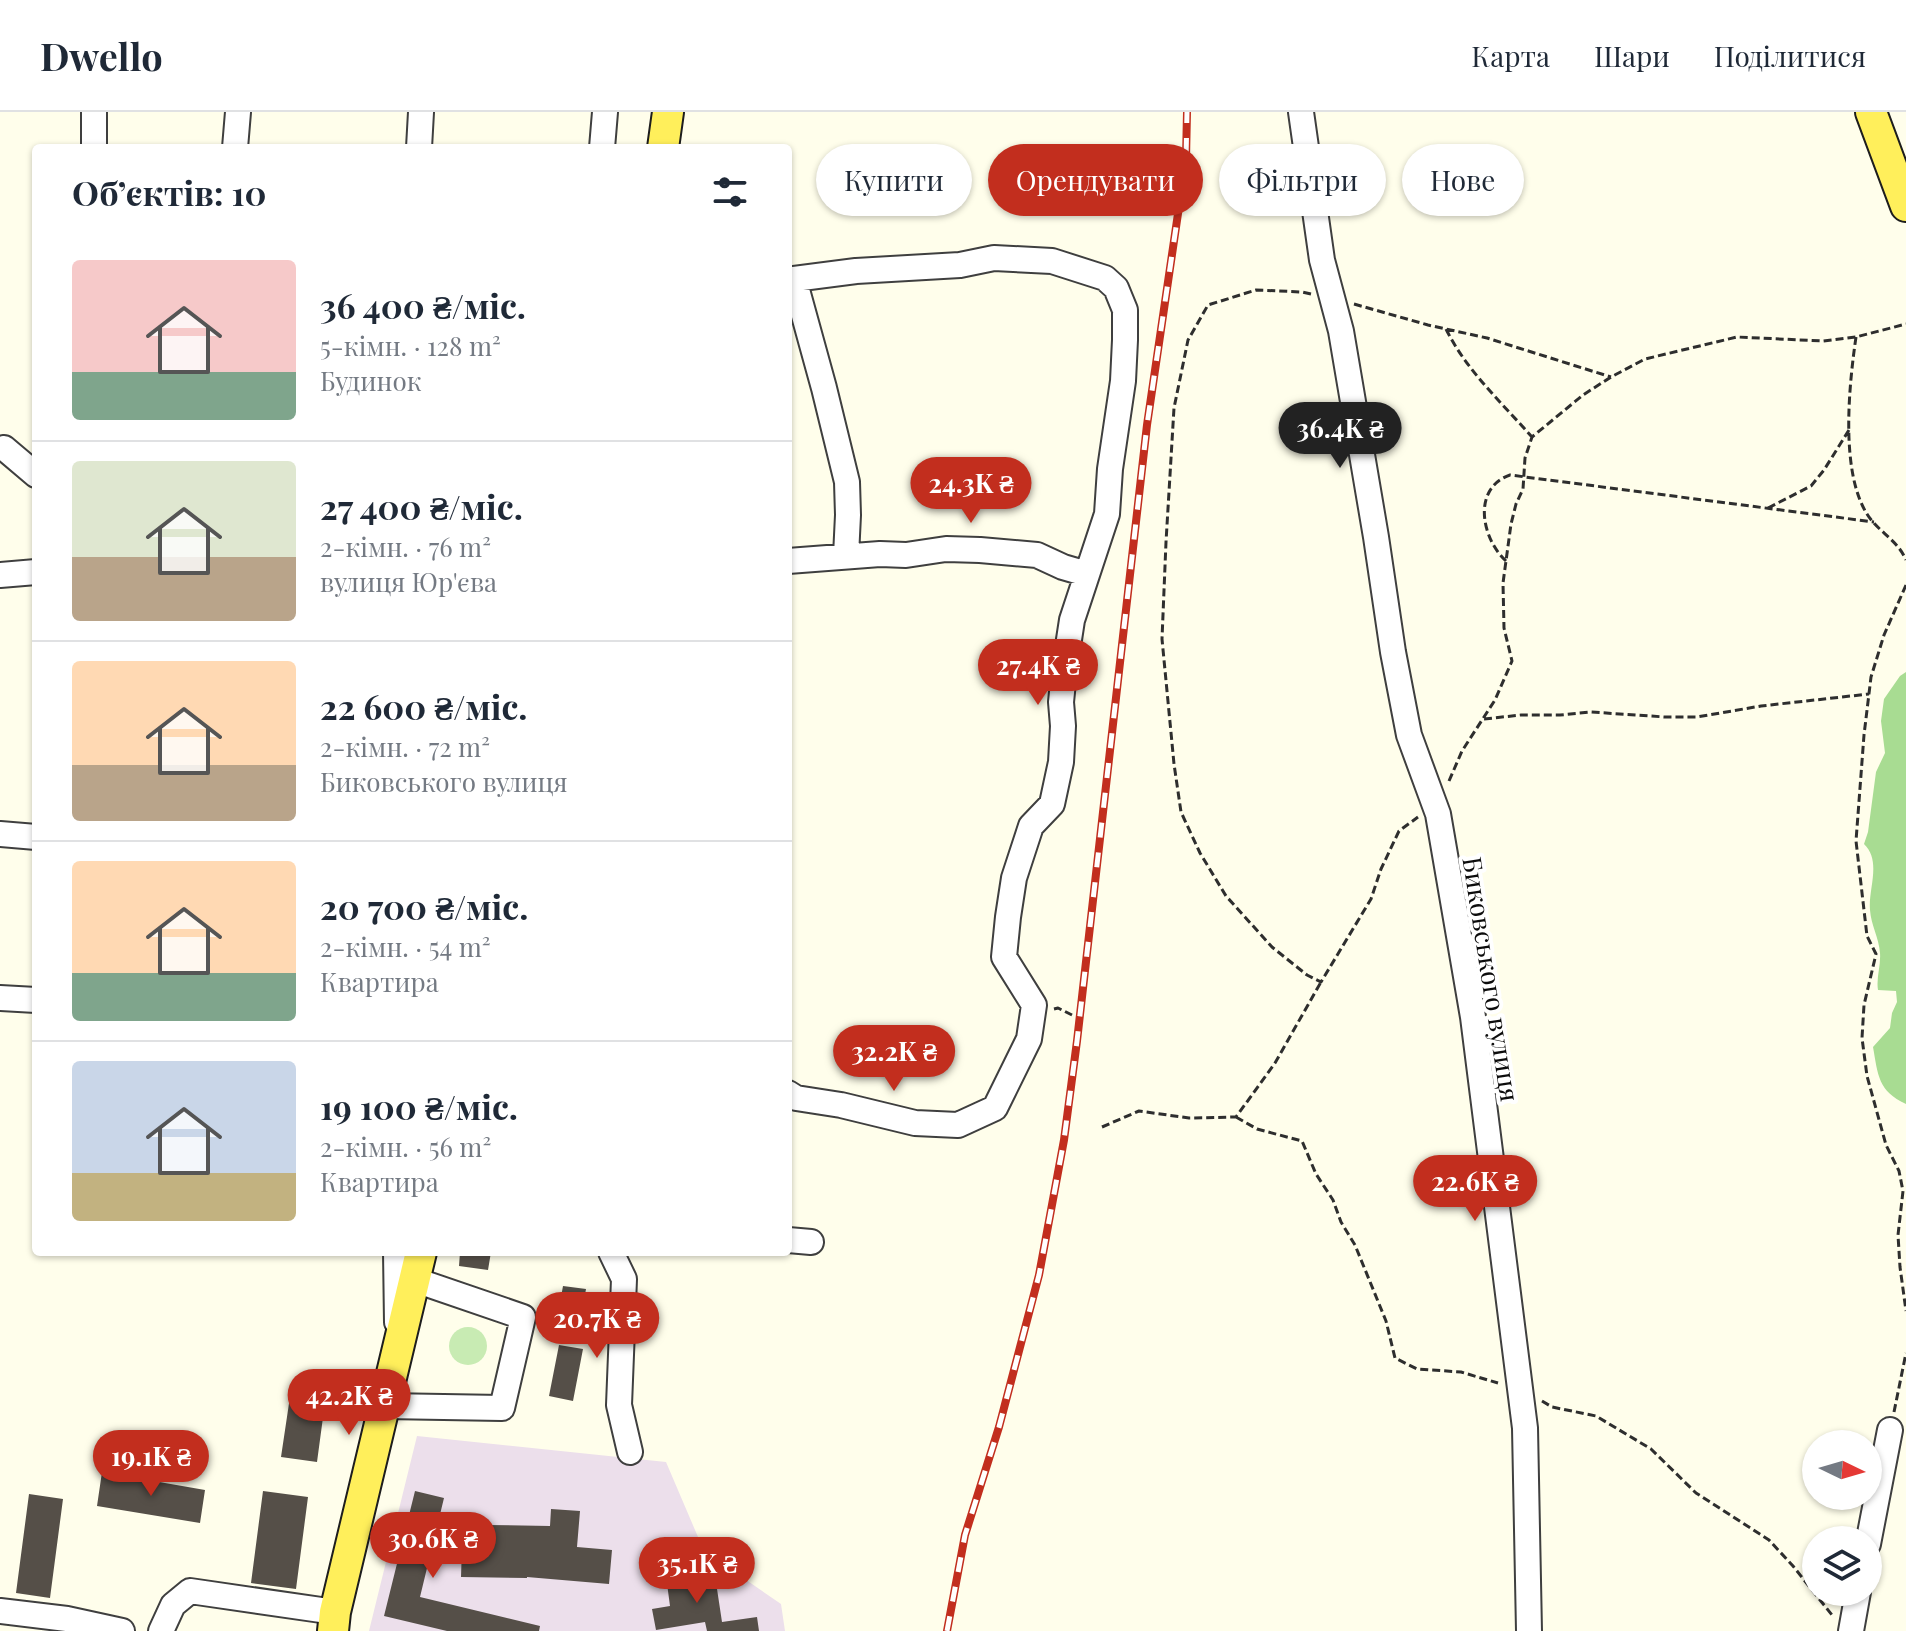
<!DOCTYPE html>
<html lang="uk">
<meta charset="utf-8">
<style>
:root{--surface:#fff;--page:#f6f6f7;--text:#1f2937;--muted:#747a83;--line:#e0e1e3;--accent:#c22e1e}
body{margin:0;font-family:"Playfair Display",serif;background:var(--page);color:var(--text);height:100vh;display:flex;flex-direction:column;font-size:30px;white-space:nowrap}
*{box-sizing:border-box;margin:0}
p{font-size:26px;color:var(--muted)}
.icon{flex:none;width:44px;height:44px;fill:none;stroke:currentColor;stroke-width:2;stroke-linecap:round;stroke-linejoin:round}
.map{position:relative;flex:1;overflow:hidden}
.panel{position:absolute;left:32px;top:32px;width:760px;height:1112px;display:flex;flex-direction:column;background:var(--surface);border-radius:8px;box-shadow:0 2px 6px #0004}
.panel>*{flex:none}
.hud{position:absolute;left:816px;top:32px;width:760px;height:72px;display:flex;gap:16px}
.needle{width:52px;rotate:95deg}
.controls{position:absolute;left:1802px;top:1318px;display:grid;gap:16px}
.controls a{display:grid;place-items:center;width:80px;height:80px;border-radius:50%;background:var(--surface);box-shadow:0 2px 6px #0004;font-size:40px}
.price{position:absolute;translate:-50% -68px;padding:0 18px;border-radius:28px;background:var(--accent);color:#fff;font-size:26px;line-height:52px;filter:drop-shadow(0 2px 4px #0008)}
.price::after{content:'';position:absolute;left:50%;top:48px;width:24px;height:18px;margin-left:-12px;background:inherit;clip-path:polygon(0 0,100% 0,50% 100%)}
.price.on{background:#222;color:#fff}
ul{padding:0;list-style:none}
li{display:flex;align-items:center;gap:24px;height:200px;padding:0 40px}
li+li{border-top:2px solid var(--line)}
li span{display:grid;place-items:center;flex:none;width:224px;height:160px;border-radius:8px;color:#555}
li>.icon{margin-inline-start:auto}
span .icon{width:96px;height:96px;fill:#fffc;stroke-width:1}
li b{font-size:34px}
h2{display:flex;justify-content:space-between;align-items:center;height:96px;padding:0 40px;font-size:34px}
.tag{padding:0 28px;border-radius:36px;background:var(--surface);box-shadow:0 2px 6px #0004;font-size:28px;line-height:72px}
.tag.on{background:var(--accent);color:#fff}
header{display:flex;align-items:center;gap:48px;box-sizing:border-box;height:112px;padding:0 40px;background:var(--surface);border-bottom:2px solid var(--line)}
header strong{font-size:38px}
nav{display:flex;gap:44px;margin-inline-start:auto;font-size:28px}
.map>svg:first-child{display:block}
</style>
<header>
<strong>Dwello</strong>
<nav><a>Карта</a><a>Шари</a><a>Поділитися</a></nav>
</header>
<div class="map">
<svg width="1906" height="1519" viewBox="0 0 1906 1519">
<rect width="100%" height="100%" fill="#fffeeb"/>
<!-- industrial -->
<path fill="#ecdfeb" d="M417 1324 666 1350 704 1439 781 1492 785 1519H369Z"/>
<!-- green -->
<path fill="#c8ebb3" d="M449 1234a19 19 0 1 1 38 0a19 19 0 1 1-38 0Z"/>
<!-- forest -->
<path fill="#a8dc92" d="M1906 560V992C1878 979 1878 963 1873 935L1890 916 1892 901 1897 890 1896 879 1878 878C1876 866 1881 854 1880 841 1879 826 1871 813 1870 798 1868 777 1882 749 1864 732L1868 720 1876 660 1885 641 1881 609 1884 587 1900 564Z"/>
<!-- building -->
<path fill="#554f48" d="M460 1140H491L488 1158 459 1154Z
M563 1174 586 1177 580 1211 557 1207Z
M559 1233 583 1237 573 1289 549 1284Z
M291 1278 326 1283 317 1350 281 1345Z
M102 1360 205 1378 200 1411 97 1394Z
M263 1379 308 1385 296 1477 251 1471Z
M415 1379 444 1386 420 1485 540 1514 539 1519H447L384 1504Z
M29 1382 63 1387 50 1486 16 1481Z
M551 1397 580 1399 577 1435 612 1438 609 1472 527 1465V1466L461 1465 462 1434 486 1435 487 1413 550 1414Z
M714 1457 722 1510 757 1505 759 1519H707L705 1510 656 1518 652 1497 670 1494 666 1464Z"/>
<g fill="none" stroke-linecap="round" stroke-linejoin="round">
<!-- minor casing -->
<g stroke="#3f3f3f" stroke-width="28">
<path id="minor" d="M1301 0 1322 148 1341 219 1376 425 1393 540 1409 623 1438 702 1473 905 1525 1316 1529 1519
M94 36V0
M235 36 238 0
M419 36 421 0
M602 36 605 0
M4 336 36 363
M788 449 880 442 906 443 946 437 980 438 1037 443 1063 455 1087 462
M0 463 36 460
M0 722 36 725
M0 886 36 888
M788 981 796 986 841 993 915 1011 958 1013 995 996 1029 927 1034 893 1004 845 1008 805 1014 766 1031 714 1052 692 1061 650 1063 614 1061 590 1064 560 1072 508 1107 402 1110 357 1123 269 1125 228V198L1116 176 1105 166 1052 149 994 146 960 153 856 159 794 167 824 276 847 370 848 403 846 444
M788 1128 811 1130
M396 1140 397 1210
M611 1140 624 1167 619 1293 630 1340
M385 1294 502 1296 523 1205 415 1168
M1868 1432 1890 1318
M0 1499 67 1507 122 1519
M161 1519 173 1493 190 1479 335 1500
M1851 1519 1858 1480"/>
</g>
<!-- major casing -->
<g stroke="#1d1d1d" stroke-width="34">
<path id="major" d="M1871 0 1906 94
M663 36 668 0
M333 1519 335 1500 421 1140"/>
</g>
<!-- path -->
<path stroke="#2e2e2e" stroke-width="3" stroke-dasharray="8 4" stroke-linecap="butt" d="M1311 182 1302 180 1256 178 1208 193 1188 228 1174 296 1166 430 1162 527 1174 652 1181 700 1200 741 1226 784 1272 835 1307 863 1321 870 1371 787 1381 757 1399 719 1418 705
M1354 192 1428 213 1487 226 1611 265
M1446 217C1466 258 1502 291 1532 325
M1856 225C1849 273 1840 359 1867 402 1878 420 1897 427 1906 448
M1768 396 1811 374 1824 358 1849 318
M1506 449C1481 426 1472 376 1510 363L1874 410
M1906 473 1884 523 1871 565 1864 623 1856 729 1867 824 1876 842 1864 893 1862 926 1867 964 1886 1033 1899 1059 1903 1079 1898 1123 1900 1155 1906 1199
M1484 607 1521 603H1560L1591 600 1665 605H1697L1761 594 1869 582
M1449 669 1462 639 1495 588 1512 549 1504 516 1503 471 1511 412 1516 392 1523 377 1525 346 1532 325 1583 283 1611 265 1645 247 1737 225 1823 229 1856 225 1906 212
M1054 897 1058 896 1072 903
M1236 1005 1257 1017 1302 1029 1316 1062 1333 1088 1341 1110 1355 1133 1386 1209 1395 1246 1417 1257 1461 1260 1498 1271
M1102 1015 1139 999 1189 1006 1236 1005 1275 951 1321 870
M1542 1289 1552 1295 1596 1304 1651 1337 1696 1381 1769 1428 1793 1454 1832 1503
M1894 1300 1906 1241"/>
<!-- minor -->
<use href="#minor" stroke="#fff" stroke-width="24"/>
<!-- major -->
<use href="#major" stroke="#ffef5b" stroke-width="30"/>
<!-- rail casing -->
<g stroke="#c22e1e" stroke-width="8">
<path id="rail" d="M947 1519 965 1423 999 1315 1039 1163 1064 1028 1077 929 1147 313 1186 47 1187 0"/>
</g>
<!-- rail -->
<use href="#rail" stroke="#fff" stroke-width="5" stroke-dasharray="15" stroke-linecap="butt"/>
</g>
<g text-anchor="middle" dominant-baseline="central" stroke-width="8" stroke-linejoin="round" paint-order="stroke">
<!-- street labels -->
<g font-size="26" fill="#0c0c0c" stroke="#fff">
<text transform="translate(1492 867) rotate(81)">Биковського вулиця</text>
</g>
</g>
</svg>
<div class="controls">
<a><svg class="needle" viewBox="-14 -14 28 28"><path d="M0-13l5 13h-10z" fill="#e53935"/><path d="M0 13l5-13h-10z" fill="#747a83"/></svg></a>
<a><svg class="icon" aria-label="layers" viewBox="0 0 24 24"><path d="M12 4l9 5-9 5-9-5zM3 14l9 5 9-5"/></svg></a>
</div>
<b class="price on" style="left:1340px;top:358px">36.4K ₴</b>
<b class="price" style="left:971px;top:413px">24.3K ₴</b>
<b class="price" style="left:1038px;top:595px">27.4K ₴</b>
<b class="price" style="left:894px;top:981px">32.2K ₴</b>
<b class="price" style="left:1475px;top:1111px">22.6K ₴</b>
<b class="price" style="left:597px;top:1248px">20.7K ₴</b>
<b class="price" style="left:349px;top:1325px">42.2K ₴</b>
<b class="price" style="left:151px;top:1386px">19.1K ₴</b>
<b class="price" style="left:433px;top:1468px">30.6K ₴</b>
<b class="price" style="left:697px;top:1493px">35.1K ₴</b>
<div class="hud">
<a class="tag">Купити</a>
<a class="tag on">Орендувати</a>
<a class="tag">Фільтри</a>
<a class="tag">Нове</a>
</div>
<section class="panel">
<h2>Об’єктів: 10<svg class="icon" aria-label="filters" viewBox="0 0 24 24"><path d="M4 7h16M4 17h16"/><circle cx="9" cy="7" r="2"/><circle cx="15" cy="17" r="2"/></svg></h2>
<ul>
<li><span style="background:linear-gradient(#f6c9c9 70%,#7fa58c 0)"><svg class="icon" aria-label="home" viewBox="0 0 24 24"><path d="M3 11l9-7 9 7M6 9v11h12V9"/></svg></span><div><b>36 400 ₴/міс.</b><p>5-кімн. · 128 m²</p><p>Будинок</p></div></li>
<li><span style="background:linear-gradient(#dfe7d0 60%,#b9a48a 0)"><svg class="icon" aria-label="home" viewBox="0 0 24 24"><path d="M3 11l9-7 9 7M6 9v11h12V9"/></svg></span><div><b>27 400 ₴/міс.</b><p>2-кімн. · 76 m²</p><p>вулиця Юр'єва</p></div></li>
<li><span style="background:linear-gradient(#ffd9b3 65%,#b9a48a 0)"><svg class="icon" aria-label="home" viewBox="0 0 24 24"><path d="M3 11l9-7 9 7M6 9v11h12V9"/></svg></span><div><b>22 600 ₴/міс.</b><p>2-кімн. · 72 m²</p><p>Биковського вулиця</p></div></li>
<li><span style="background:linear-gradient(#ffd9b3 70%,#7fa58c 0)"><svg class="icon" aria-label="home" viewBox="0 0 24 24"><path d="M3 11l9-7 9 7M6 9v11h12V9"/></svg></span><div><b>20 700 ₴/міс.</b><p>2-кімн. · 54 m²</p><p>Квартира</p></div></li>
<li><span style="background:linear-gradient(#c9d6e8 70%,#c2b280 0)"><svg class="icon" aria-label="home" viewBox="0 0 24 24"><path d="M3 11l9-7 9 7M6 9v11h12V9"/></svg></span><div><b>19 100 ₴/міс.</b><p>2-кімн. · 56 m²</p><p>Квартира</p></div></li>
</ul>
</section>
</div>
